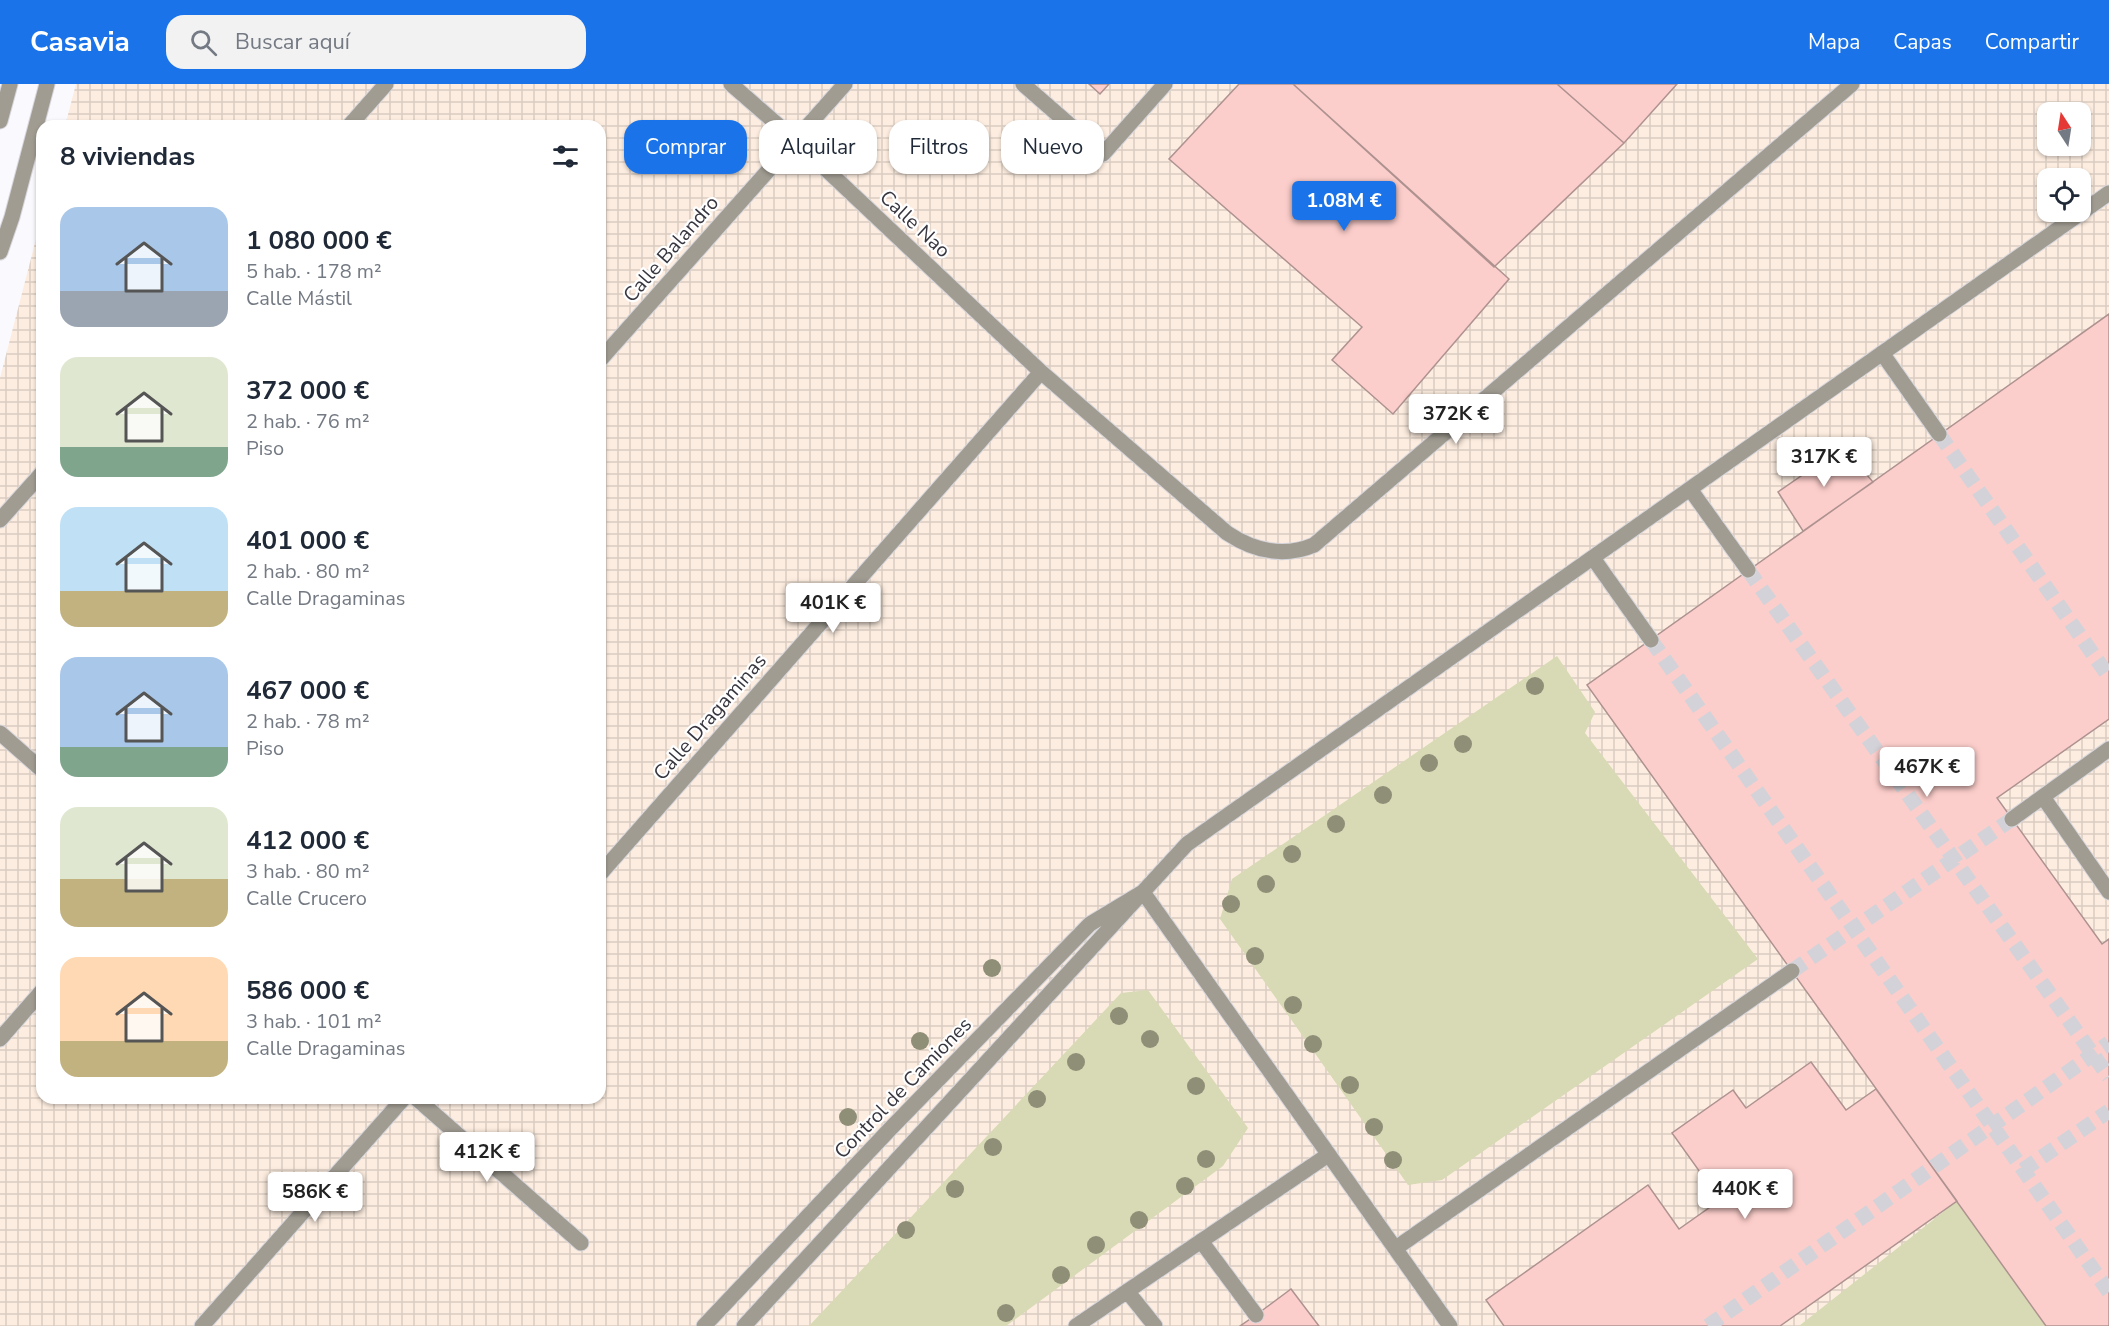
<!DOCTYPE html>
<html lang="es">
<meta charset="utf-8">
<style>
:root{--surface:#fff;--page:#f2f2f3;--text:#1f2937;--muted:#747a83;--accent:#1a73e8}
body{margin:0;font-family:"Nunito Sans",sans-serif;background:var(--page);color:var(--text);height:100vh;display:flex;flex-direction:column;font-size:22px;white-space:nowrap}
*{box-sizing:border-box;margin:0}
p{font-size:20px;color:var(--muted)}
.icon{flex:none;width:33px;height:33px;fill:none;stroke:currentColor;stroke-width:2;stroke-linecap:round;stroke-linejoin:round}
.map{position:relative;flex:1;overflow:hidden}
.details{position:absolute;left:36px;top:36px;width:570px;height:984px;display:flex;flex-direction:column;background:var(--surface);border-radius:18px;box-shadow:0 2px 4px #0004}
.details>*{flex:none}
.top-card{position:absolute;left:624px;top:36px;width:570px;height:54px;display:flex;gap:12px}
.needle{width:39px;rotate:348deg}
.fabs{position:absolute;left:2037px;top:18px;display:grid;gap:12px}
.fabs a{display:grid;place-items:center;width:54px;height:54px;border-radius:12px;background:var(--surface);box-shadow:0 2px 4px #0004;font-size:30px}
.price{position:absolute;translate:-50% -51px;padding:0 14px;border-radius:6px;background:#fff;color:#222;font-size:20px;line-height:39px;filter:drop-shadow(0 2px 3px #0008)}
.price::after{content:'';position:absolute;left:50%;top:36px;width:18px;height:14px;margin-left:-9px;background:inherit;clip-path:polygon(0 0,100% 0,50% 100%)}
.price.current{background:var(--accent);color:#fff}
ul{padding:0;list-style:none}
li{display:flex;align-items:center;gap:18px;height:150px;padding:0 24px}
li span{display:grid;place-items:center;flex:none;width:168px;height:120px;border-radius:18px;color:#555}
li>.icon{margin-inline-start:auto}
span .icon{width:72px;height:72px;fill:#fffc;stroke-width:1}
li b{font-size:26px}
h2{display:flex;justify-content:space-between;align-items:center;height:72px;padding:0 24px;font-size:26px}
.chip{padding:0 21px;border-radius:18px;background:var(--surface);box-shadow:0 2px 4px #0004;font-size:21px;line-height:54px}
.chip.current{background:var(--accent);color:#fff}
header{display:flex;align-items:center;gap:36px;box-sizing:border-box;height:84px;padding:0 30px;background:var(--accent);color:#fff}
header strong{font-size:28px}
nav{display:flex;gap:33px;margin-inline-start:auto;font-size:21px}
.search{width:420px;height:54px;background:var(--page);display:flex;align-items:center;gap:15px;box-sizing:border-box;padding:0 21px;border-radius:18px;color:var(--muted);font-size:22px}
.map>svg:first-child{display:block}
</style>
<header>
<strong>Casavia</strong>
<div class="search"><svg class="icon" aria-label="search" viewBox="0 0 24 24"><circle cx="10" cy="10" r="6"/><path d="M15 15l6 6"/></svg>Buscar aquí</div>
<nav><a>Mapa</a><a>Capas</a><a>Compartir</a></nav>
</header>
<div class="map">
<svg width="2109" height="1242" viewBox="0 0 2109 1242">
<defs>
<pattern id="industrial-grid" width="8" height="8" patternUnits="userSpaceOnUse" patternTransform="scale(1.5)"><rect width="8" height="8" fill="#fdede0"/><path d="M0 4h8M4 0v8" fill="none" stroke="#daccc1"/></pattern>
</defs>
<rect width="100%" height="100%" fill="#faf9fe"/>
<!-- industrial -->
<path fill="url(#industrial-grid)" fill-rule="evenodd" d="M76 0H2109V1242H0V294L42 132V1014H600V42H65ZM2048 28H2080V62H2048ZM2048 94H2080V128H2048Z"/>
<!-- green -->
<path fill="#d7dab4" d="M1557 572 1595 628 1585 649 1758 875 1442 1096 1408 1101 1220 835 1232 795Z
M1148 906 1248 1044 1223 1082 1006 1242H809L1121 909Z
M1957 1117 2046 1242H1799Z"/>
<!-- building -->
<path fill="#fccecb" stroke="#ae9290" stroke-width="1.5" d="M1089 0H1109L1100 10Z
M1239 0H1293L1509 195 1393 330 1332 276 1362 243 1169 75Z
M1293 0H1557L1624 59 1494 183Z
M1557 0H1677L1624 59Z
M2109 230V635L1997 714 2102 860 2109 855V1242H2046L1587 601Z
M1843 363 1873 398 1803 447 1778 408Z
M1811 978 1846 1026 1876 1005 1957 1117 1780 1242H1504L1486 1216 1648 1101 1679 1145 1720 1116 1672 1049 1733 1006 1746 1024Z
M1291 1205 1319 1242H1240L1256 1231Z"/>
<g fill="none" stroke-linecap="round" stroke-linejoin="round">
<!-- minor-tunnel -->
<path stroke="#d3d2d8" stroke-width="15" stroke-dasharray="15 8" stroke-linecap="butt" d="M1939 350 2109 593
M1748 486 2109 993
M1651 556 2109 1208
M1792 887 2012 735
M2023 1086 2109 1027
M1708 1242 2109 959"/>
<!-- minor casing -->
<g stroke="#d7d6dc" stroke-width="17">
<path id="minor" d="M731 0 795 56 1041 288 1227 449C1254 467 1283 474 1314 461L1852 0
M1023 0 1103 70 1165 0
M0 37 10 0
M349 42 386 0
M0 168 12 133 47 0
M1882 269 1939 350
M600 276 845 0
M1690 405 1748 486
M0 436 42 389
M1593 474 1651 556
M0 649 42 686
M2043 713 2109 808
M2012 735 2109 665
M600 790 1041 288
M0 955 42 907
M416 1014 581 1159
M1201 1157 1256 1231
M1396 1164 1792 887
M1127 1207 1155 1242
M202 1242 404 1014
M704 1242 892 1043 1090 840 1143 808 1450 1242
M744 1242 1187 760 2109 109
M1076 1242 1328 1071"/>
</g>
<!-- minor -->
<use href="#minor" stroke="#a09c92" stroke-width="15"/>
</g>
<!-- trees -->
<g fill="#8f8f78">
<circle cx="1535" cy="602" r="9"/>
<circle cx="1463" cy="660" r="9"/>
<circle cx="1429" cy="679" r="9"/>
<circle cx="1383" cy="711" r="9"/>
<circle cx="1336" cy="740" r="9"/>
<circle cx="1292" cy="770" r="9"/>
<circle cx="1266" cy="800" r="9"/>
<circle cx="1231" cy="820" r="9"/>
<circle cx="1255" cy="872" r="9"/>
<circle cx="992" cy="884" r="9"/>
<circle cx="1293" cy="921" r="9"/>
<circle cx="1119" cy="932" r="9"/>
<circle cx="1150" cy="955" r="9"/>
<circle cx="920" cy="957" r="9"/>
<circle cx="1313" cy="960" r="9"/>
<circle cx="1076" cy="978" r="9"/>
<circle cx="1350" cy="1001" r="9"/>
<circle cx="1196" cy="1002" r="9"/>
<circle cx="1037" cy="1015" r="9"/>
<circle cx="848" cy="1033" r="9"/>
<circle cx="1374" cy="1043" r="9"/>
<circle cx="993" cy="1063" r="9"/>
<circle cx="1206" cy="1075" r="9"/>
<circle cx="1393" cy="1076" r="9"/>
<circle cx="1185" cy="1102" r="9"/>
<circle cx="955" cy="1105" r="9"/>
<circle cx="1139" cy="1136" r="9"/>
<circle cx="906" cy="1146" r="9"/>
<circle cx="1096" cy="1161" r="9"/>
<circle cx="1061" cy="1191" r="9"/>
<circle cx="1006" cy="1229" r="9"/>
</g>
<g text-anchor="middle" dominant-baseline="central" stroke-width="4.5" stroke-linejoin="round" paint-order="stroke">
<!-- street labels -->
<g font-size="20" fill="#38363f" stroke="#fff">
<text transform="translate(915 140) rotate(43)">Calle Nao</text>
<text transform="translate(671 165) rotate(-49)">Calle Balandro</text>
<text transform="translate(710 633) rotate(-49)">Calle Dragaminas</text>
<text transform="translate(903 1004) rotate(-46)">Control de Camiones</text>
</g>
</g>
</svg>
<div class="fabs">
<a><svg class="needle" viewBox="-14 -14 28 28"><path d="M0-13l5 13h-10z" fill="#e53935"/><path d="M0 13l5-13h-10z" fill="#747a83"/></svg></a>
<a><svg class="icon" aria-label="locate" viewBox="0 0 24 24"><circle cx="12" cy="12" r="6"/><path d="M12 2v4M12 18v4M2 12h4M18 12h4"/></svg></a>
</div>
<b class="price current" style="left:1344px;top:148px">1.08M €</b>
<b class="price" style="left:1456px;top:361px">372K €</b>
<b class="price" style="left:1824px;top:404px">317K €</b>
<b class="price" style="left:833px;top:550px">401K €</b>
<b class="price" style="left:1927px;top:714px">467K €</b>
<b class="price" style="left:487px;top:1099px">412K €</b>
<b class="price" style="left:1745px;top:1136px">440K €</b>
<b class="price" style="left:315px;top:1139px">586K €</b>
<div class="top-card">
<a class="chip current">Comprar</a>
<a class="chip">Alquilar</a>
<a class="chip">Filtros</a>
<a class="chip">Nuevo</a>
</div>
<section class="details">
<h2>8 viviendas<svg class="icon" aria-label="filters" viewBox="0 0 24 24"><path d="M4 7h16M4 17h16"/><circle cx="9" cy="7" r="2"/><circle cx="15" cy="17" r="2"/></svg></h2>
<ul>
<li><span style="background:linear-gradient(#a9c7e8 70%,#9aa5b1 0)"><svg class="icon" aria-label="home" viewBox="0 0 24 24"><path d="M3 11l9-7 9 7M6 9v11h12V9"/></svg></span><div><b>1 080 000 €</b><p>5 hab. · 178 m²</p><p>Calle Mástil</p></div></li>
<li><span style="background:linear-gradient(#dfe7d0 75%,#7fa58c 0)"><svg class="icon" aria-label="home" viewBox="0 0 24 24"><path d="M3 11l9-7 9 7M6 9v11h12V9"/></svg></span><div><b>372 000 €</b><p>2 hab. · 76 m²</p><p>Piso</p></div></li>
<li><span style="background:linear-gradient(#bfe0f5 70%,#c2b280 0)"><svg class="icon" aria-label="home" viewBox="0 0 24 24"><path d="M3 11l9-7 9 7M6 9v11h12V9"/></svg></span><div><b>401 000 €</b><p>2 hab. · 80 m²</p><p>Calle Dragaminas</p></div></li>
<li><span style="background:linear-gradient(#a9c7e8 75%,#7fa58c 0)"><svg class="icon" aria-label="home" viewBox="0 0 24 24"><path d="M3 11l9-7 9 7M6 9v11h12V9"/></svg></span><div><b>467 000 €</b><p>2 hab. · 78 m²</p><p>Piso</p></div></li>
<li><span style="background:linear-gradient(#dfe7d0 60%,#c2b280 0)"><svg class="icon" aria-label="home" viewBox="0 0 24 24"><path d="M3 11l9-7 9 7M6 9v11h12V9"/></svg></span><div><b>412 000 €</b><p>3 hab. · 80 m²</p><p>Calle Crucero</p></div></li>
<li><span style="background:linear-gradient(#ffd9b3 70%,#c2b280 0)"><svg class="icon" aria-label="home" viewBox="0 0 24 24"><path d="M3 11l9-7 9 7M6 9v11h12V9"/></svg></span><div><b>586 000 €</b><p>3 hab. · 101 m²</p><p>Calle Dragaminas</p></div></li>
</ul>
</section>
</div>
